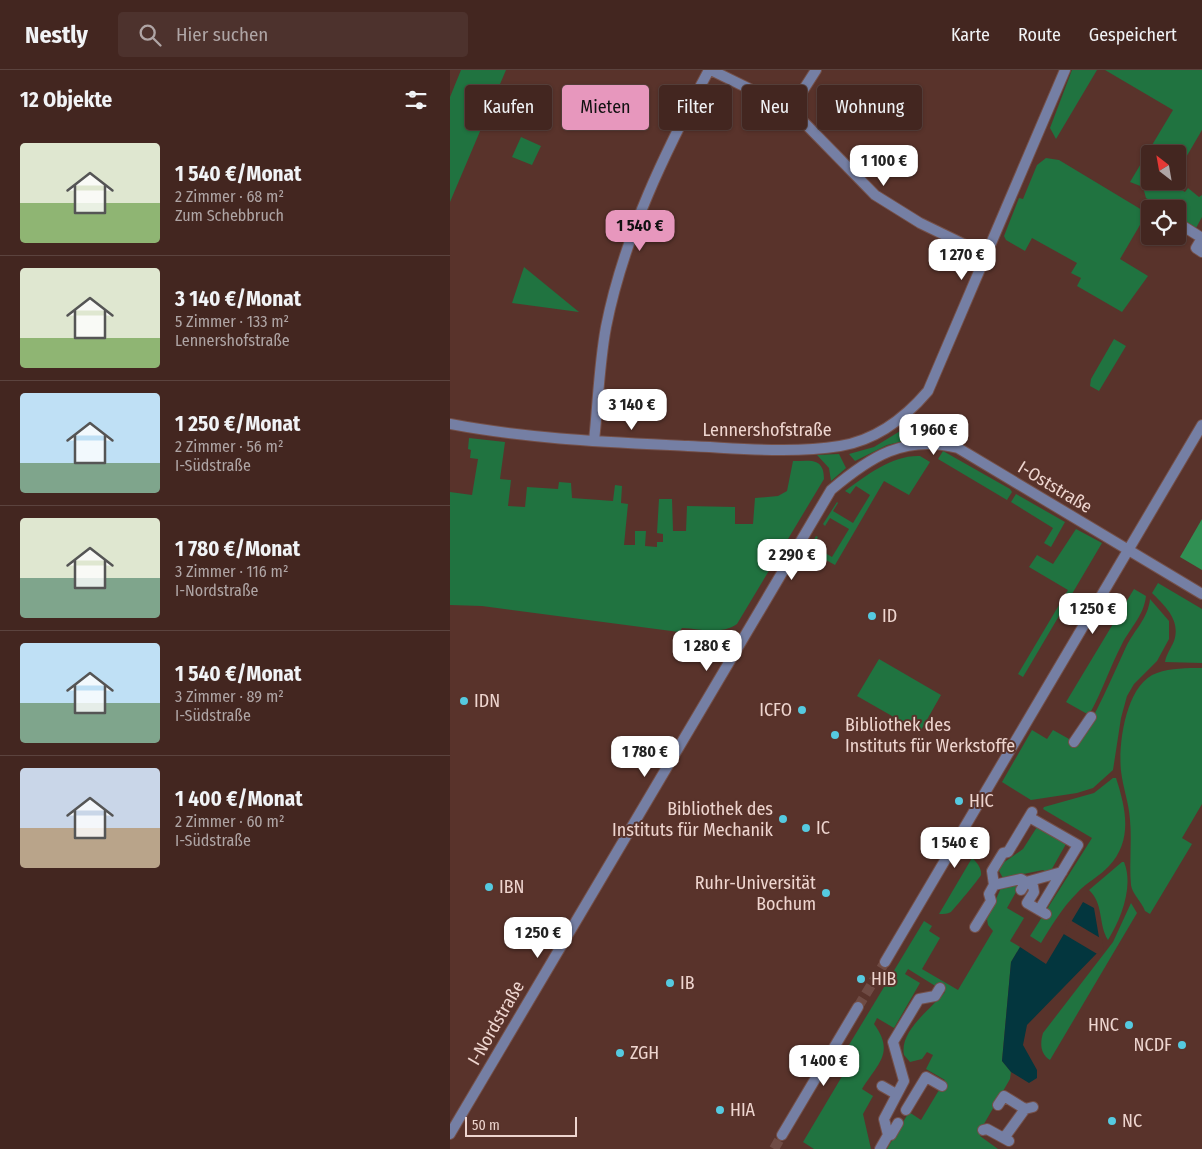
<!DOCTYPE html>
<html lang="de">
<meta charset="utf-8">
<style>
:root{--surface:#432620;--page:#4d322d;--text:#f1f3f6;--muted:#afa5a5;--line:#5b433e;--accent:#e797bd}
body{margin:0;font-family:"Fira Sans Condensed",sans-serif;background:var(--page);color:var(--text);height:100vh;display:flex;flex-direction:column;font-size:19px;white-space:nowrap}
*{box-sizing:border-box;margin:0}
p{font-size:16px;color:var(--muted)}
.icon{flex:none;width:28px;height:28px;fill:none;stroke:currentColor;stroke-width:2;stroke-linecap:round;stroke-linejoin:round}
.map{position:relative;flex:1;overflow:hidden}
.side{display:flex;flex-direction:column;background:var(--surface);width:450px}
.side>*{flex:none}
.guide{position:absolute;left:15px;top:15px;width:475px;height:45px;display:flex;gap:10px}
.needle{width:32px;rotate:329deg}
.tools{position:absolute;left:691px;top:75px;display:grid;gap:10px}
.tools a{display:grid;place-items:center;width:45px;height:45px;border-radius:5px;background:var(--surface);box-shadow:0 1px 4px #0004,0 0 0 1px var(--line);font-size:25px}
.scale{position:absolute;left:15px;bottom:12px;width:112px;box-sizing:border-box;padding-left:5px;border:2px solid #eed5cf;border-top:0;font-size:14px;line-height:18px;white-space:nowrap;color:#eed5cf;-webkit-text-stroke:4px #59332b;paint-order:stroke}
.price{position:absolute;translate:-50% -42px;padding:0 11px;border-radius:10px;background:#fff;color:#222;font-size:16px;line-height:32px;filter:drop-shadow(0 1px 2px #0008)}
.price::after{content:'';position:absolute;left:50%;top:30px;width:15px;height:11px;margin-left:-8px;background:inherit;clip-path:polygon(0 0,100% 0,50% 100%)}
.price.on{background:var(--accent);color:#111}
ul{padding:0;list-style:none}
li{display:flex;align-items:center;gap:15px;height:125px;padding:0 20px}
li+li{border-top:1px solid var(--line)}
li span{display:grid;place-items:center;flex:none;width:140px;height:100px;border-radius:5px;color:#555}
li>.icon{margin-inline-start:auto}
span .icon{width:60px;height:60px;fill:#fffc;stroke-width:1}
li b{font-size:21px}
h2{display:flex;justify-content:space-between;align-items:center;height:60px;padding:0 20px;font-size:21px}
.pill{padding:0 18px;border-radius:5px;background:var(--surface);box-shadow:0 1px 4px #0004,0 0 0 1px var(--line);font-size:18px;line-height:45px}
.pill.on{background:var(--accent);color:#111}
header{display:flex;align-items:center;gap:30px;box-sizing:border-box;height:70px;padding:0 25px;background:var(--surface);border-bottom:1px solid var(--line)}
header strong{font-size:24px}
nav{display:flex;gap:28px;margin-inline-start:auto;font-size:18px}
.search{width:350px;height:45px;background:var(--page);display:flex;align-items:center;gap:12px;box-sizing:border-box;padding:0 18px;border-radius:5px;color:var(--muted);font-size:19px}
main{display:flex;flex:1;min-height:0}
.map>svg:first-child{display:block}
</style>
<header>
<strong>Nestly</strong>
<div class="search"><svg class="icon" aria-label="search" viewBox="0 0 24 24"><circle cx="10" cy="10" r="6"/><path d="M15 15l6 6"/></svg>Hier suchen</div>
<nav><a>Karte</a><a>Route</a><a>Gespeichert</a></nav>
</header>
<main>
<section class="side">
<h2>12 Objekte<svg class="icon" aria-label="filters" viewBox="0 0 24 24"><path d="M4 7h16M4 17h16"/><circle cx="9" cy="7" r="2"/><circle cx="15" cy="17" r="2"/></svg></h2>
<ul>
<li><span style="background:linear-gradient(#dfe7d0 60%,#8fb573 0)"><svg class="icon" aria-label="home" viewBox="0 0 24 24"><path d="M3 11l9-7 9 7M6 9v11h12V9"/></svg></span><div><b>1 540 €/Monat</b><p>2 Zimmer · 68 m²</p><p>Zum Schebbruch</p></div></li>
<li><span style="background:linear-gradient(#dfe7d0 70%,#8fb573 0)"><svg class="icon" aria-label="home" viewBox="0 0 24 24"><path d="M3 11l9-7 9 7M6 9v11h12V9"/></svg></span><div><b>3 140 €/Monat</b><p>5 Zimmer · 133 m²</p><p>Lennershofstraße</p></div></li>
<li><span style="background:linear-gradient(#bfe0f5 70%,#7fa58c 0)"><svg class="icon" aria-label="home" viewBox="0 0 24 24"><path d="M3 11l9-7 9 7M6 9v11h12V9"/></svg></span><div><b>1 250 €/Monat</b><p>2 Zimmer · 56 m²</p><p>I-Südstraße</p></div></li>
<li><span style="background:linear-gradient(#dfe7d0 60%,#7fa58c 0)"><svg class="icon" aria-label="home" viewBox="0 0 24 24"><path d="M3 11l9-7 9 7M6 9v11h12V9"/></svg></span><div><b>1 780 €/Monat</b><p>3 Zimmer · 116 m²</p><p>I-Nordstraße</p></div></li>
<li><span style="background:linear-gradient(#bfe0f5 60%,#7fa58c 0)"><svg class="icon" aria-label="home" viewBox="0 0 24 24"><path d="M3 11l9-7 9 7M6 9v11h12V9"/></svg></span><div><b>1 540 €/Monat</b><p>3 Zimmer · 89 m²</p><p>I-Südstraße</p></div></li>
<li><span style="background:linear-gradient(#c9d6e8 60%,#b9a48a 0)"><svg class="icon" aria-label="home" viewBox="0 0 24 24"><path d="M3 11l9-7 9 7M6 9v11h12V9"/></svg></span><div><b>1 400 €/Monat</b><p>2 Zimmer · 60 m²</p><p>I-Südstraße</p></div></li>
</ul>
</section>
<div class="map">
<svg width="752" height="1079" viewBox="0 0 752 1079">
<rect width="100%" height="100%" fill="#59332b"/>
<!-- green -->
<path fill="#207340" d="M11 0H56L0 132V27Z
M622 0H647L606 69 600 58Z
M655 0H752V60L728 101V84H700V111H728V109L732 112 728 118 735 122 738 118 749 127 752 125V147L746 158 728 147V139H714L696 128 693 117 680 112 723 40Z
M71 67 91 76 82 95 62 87Z
M596 88 609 90 697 143 670 189 698 206 672 242 627 216 631 208 621 203 627 193 582 168 575 181 556 170 554 166 569 128 573 129 587 95Z
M74 197 129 242 62 233Z
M664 269 676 276 649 321 640 316 641 309Z
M460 355 469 362 470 367 437 375 405 391 399 384 424 377Z
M19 368 55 372 50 409 61 410 58 436 75 437 77 417 108 419 109 412 121 413 122 428 163 431 165 415 172 416 171 433 178 434 174 475H185V461H196L195 476 207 477V472H213V464L207 463 209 429H222L223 461H236L237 436 285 437V454H303L305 428 328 426 337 421 343 391C360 391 374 387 374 409L287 554C271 565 251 559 232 558L229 562 32 536 0 535V422L22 425 28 389 20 388 21 380 18 379Z
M493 381 560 419 562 422 557 430 488 389Z
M389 384 396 398 381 411 379 398 367 385Z
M470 386 480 392 459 425 434 411 385 495 358 480 366 466 368 467 363 476 382 487 399 459 380 448 375 456 373 454 387 432 388 433 383 441 403 453 420 425 406 416 400 424 395 421C417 405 442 385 470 386Z
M566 424 615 452 601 477 594 473 603 458 561 432Z
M626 459 652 473 573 607 568 604 618 520 579 497 587 485 603 494Z
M708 513 752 539V593L715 592C716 585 721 578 724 571 731 550 715 536 702 523Z
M684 519 696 526C694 545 681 557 672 574 660 597 652 622 639 645L616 632Z
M700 529 719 551V569L707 591 684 614 677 626 671 648 663 700 643 718 627 723 581 730 552 712 582 660 597 669 603 660 628 674C647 642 661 610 676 577 684 560 698 549 700 529Z
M429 589 491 625 470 662 407 626Z
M752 598V734L732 768 742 774 700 844 695 841C692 832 682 824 681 815 679 794 682 772 680 750 679 733 673 718 671 701 668 674 676 613 707 603 721 598 737 598 752 598Z
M663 708H666C676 739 683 770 659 796 650 806 637 812 627 823 612 838 602 855 591 873L580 866 642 768 593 739 594 737 644 723Z
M587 757 616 774 599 804 593 800 553 808 549 801 553 793 573 779Z
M522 788C527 792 532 799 531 805 530 808 503 840 501 842 497 844 494 844 489 844Z
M672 792H674C684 816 671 849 658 870 648 854 654 834 639 820Z
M562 813 570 815 557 838 574 848 560 871 570 877 561 892 552 991 561 1002 560 1009 531 1059 530 1066 548 1079H437L459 1042 471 1050 495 1010 476 999 483 985 477 982 472 989 460 992 454 985C449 961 481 939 495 922L458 899 455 904 470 913 444 958 427 948 424 954C445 983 428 993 412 1019L423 1026 413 1044 421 1079H364L353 1072 394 1003 385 998 474 851 482 856 479 861 490 868 472 899 508 920 543 861 538 855 537 849 551 818Z
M681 833 687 843 600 990C590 984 590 973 593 963L663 872Z"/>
<!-- forest -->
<path fill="#309053" d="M752 449V500L730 487Z"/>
<!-- water -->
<path fill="#03363e" d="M633 832 644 838 651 879 577 955 573 975 587 1000V1008L579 1013 561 1002 552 991 561 892 570 877 596 894Z"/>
<!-- pier -->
<path fill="#59332b" d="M620 850 652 869 654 880 649 885 612 863Z"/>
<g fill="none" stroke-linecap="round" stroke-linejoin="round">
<!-- street-tunnel -->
<path stroke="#6f4b44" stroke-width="10" stroke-dasharray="10 5" stroke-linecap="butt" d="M408 937 435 892
M324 1079 332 1065"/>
<!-- street casing -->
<g stroke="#745049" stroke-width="12">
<path id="street" d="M261 0 341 39 425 125 470 153 536 185
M341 39 366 0
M700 138 702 139
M728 153 752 168
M752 168 746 178 752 182
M0 354C79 369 158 372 238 376 287 378 341 384 390 376 427 370 455 348 478 321L615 0
M144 371C148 334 149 295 156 257 174 166 215 82 259 0
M624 672 641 647
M579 747 628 775 589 840
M544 815 571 809 583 816 584 822 577 833 596 844
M571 820 576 812 612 802
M525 857 541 831 539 824 544 815 542 801 553 783 558 782 582 742
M435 892 752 355
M432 1016 446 1024
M548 1035 554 1026 575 1039
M456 1040 476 1007 492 1016
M533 1060 537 1059 559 1071
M0 1064 381 420C420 387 455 364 508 378L752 524
M332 1065 408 937
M438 1065H441L448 1053
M554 1068 575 1039 583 1037
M430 1079 438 1065 434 1049 454 1011 443 972 469 929 485 926 490 918"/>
</g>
<!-- street -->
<use href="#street" stroke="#757fa4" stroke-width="10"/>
</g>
<!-- markers -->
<g fill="#55cae0" stroke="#59332b" stroke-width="2">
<circle cx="422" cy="546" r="5"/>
<circle cx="14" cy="631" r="5"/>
<circle cx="352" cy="640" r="5"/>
<circle cx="385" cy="665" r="5"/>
<circle cx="509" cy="731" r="5"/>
<circle cx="333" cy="749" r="5"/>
<circle cx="356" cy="758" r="5"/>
<circle cx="39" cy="817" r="5"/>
<circle cx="376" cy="823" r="5"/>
<circle cx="411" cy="909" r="5"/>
<circle cx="220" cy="913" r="5"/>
<circle cx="679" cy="955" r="5"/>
<circle cx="732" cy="975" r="5"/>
<circle cx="170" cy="983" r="5"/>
<circle cx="270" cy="1040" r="5"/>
<circle cx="662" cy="1051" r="5"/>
</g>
<g text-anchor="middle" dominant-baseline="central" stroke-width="4" stroke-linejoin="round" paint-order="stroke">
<!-- street labels -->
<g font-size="18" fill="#eed5cf" stroke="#59332b">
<text x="317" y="360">Lennershofstraße</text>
<text transform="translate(605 417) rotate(31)">I-Oststraße</text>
<text transform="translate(46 953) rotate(-60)">I-Nordstraße</text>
</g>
<!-- poi labels -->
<g font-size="18" fill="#eed5cf" stroke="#59332b" text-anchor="start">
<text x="432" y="546">ID</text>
<text x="24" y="631">IDN</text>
<text x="342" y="640" text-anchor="end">ICFO</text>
<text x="395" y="655">Bibliothek des<tspan x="395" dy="21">Instituts für Werkstoffe</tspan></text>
<text x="519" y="731">HIC</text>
<text x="323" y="739" text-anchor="end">Bibliothek des<tspan x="323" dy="21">Instituts für Mechanik</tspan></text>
<text x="366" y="758">IC</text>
<text x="366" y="813" text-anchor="end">Ruhr-Universität<tspan x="366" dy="21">Bochum</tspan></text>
<text x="49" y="817">IBN</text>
<text x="421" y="909">HIB</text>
<text x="230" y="913">IB</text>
<text x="669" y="955" text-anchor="end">HNC</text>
<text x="722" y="975" text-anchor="end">NCDF</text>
<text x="180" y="983">ZGH</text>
<text x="280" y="1040">HIA</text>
<text x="672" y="1051">NC</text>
</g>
</g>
</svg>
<div class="tools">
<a><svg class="needle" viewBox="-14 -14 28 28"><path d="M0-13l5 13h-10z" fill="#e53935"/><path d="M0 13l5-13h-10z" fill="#afa5a5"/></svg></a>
<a><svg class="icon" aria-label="locate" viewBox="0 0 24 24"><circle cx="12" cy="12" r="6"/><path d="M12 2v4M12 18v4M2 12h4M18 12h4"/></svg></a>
</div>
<div class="scale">50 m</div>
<b class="price" style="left:434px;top:117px">1 100 €</b>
<b class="price on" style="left:190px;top:182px">1 540 €</b>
<b class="price" style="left:512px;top:211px">1 270 €</b>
<b class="price" style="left:182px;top:361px">3 140 €</b>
<b class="price" style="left:484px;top:386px">1 960 €</b>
<b class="price" style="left:342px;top:511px">2 290 €</b>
<b class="price" style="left:643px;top:565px">1 250 €</b>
<b class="price" style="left:257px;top:602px">1 280 €</b>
<b class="price" style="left:195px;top:708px">1 780 €</b>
<b class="price" style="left:505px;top:799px">1 540 €</b>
<b class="price" style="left:88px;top:889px">1 250 €</b>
<b class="price" style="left:374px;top:1017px">1 400 €</b>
<div class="guide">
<a class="pill">Kaufen</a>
<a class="pill on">Mieten</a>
<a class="pill">Filter</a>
<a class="pill">Neu</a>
<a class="pill">Wohnung</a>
</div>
</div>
</main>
